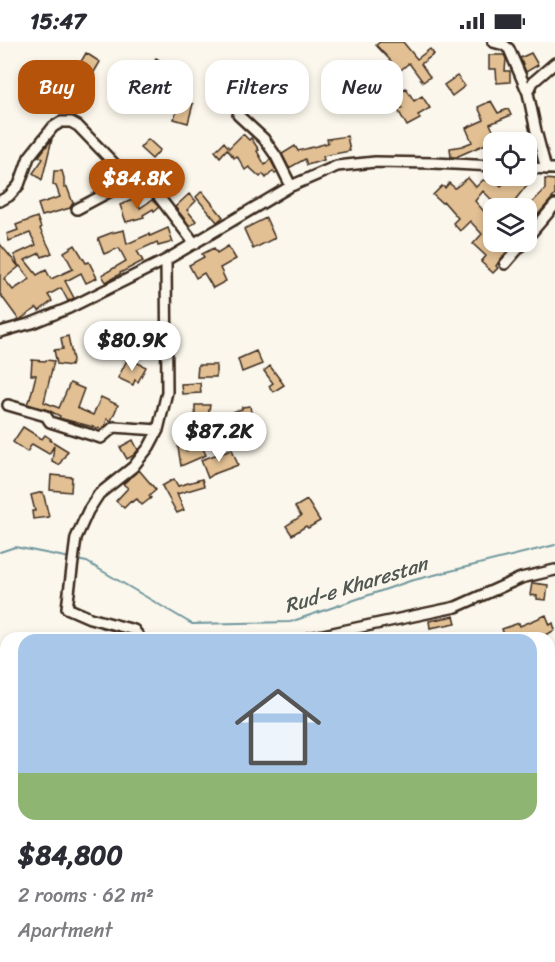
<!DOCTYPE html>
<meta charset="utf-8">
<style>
:root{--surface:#fff;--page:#f7f7f7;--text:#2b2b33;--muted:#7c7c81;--line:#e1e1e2;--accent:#b45309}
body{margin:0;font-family:Sriracha,sans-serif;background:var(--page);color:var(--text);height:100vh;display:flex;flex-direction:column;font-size:22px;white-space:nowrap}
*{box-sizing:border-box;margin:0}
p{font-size:20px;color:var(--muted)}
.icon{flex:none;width:33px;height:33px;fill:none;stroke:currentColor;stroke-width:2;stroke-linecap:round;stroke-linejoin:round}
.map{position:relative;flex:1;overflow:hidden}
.drawer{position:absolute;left:0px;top:590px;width:555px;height:332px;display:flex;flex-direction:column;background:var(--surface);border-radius:18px 18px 0 0;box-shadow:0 3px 9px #0003}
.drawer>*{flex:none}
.top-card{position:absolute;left:18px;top:18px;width:519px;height:54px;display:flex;gap:12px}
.fabs{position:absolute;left:483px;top:90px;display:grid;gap:12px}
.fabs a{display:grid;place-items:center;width:54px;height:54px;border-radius:12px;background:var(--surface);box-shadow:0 3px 9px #0003;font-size:30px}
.price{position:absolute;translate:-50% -51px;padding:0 14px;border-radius:21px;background:#fff;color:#222;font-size:20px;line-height:39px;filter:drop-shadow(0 2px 3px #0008)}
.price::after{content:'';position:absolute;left:50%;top:36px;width:18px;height:14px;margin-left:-9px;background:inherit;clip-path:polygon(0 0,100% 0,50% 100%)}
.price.on{background:var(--accent);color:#fff}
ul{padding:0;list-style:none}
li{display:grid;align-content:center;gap:12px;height:318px;padding:0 18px}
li+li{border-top:2px solid var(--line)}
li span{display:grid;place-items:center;height:186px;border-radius:18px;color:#555}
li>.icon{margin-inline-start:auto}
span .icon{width:108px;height:108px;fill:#fffc;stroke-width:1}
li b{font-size:26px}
.chip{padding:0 21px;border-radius:18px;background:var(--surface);box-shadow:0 3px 9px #0003;font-size:21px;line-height:54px}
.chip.on{background:var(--accent);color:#fff}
.status{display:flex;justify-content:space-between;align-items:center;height:42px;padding:0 30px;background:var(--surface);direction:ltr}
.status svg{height:16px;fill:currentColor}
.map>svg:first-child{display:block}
</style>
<div class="status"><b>15:47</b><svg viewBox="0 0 49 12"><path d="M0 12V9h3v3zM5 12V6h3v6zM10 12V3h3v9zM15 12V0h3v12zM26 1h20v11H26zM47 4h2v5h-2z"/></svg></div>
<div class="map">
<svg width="555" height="920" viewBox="0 0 555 920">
<rect width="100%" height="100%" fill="#fbf7ec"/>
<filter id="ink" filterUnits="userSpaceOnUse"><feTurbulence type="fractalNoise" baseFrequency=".0167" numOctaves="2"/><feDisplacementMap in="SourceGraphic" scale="12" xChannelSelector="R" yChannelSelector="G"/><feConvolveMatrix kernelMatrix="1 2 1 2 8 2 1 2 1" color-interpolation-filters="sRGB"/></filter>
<g filter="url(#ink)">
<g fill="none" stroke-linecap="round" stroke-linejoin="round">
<!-- stream -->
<path stroke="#6f969d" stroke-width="2" d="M0 510 15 505 70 516
M76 518 87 520 192 582 290 580 410 539 555 503"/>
</g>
<!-- building -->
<path fill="#e2c094" stroke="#3b2a1e" stroke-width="1.5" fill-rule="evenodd" d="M380 0H403L417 17 430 7 434 12 421 22 430 35 423 40 409 21 395 33 387 38 380 26 391 19 376 3Z
M86 11 100 20 93 32 79 23Z
M531 11 538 23 526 30 520 16Z
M489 13H504L506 17 505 29H510V40L497 41 496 27H489Z
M156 16 167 23 162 30 158 28 150 39 154 42 151 45 153 47 146 57 137 50 139 47 136 44 141 38 142 39Z
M457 34 465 44 452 54 444 43Z
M406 46 414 59 422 54 430 66 418 73 420 77 407 84 398 68 402 66 394 53Z
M180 58 193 62 188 81 174 77Z
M491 59 498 71 508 67 511 73 490 82 497 97 458 114V115H451L450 106 462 104 472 100 466 86 484 78 478 65Z
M243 92 249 98 251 96 259 108 257 109 265 123 270 117 277 130 275 132 273 129 266 136 263 132 260 135 249 125 245 128 237 114 234 116 227 107 220 115 215 109 224 100 229 106Z
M347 94 350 109 323 114 324 118 307 123 305 117 289 126 282 112 295 104 298 109 328 101 327 97Z
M52 97 42 138 33 131 43 117 39 114Z
M148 97 160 108 152 117 140 106Z
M54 129H62L64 136V146L67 145 73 161 70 166 42 174 38 162 60 155 56 144 53 143Z
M468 136 476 145 483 138 498 141 501 144 507 139 527 143 515 158 525 166H500L483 149 475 159 487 173 489 171 494 176V200H516L500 218 496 224 498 226 493 231 481 220 486 214 473 202 482 192 470 179 460 189 453 181 458 176 444 160 442 161 433 153 442 144 445 146 449 141 455 146Z
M545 137 555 138V153L529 183 526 180V167L545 147Z
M202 149 223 175 217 180 196 155Z
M189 152 196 159 187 168 196 179 190 184 175 165Z
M137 156 140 166 152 158 159 165 154 169 153 167 143 173 144 175 126 180 120 163Z
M37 175 41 186 40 187 52 211 42 215 40 211 25 218 37 233 46 228 51 237 73 227 64 210 75 203 86 221 89 220 97 236 86 241 81 231 68 238 65 239 74 256 68 259 61 246 48 253 52 259 39 269 37 266 19 278 0 252V202L19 225 14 213 36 203 30 191 9 199 7 192 18 188 16 183ZM20 224 30 237 13 248 4 237Z
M266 176 275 196 253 207 244 187Z
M168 186 173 200 158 204 157 200 137 209 143 219 120 231V232L106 240 102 233 126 219 119 206 104 212 98 196 111 191 124 188 127 202 149 192 150 194Z
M228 204 236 217 220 226 226 239 213 246 204 231 196 236 189 223 204 215 202 212 214 206 217 211Z
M136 285 137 289 155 287 156 300 115 302 113 288Z
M68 294 73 318 71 324 57 322 54 308 63 307 61 296Z
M256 309 262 322 242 330 238 317Z
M128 316 146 325 138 340 135 338 133 343 118 336Z
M32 318 45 319 46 318 54 319 44 360 59 366 70 341 84 347 77 366 93 373 101 355 118 363 111 379 107 377 105 384 101 387 59 376 60 374 48 368 27 362 29 357H30L36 333H31Z
M198 323H216V335H197Z
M270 324 284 343 273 350 269 344 273 341 264 329Z
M200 341 201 351 182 352 181 342Z
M195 363H210L207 379 195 378Z
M250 364 252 377 234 379 232 370 242 367V365Z
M23 385 42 397 45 393 51 397 50 398 68 409 59 423 52 419 54 404 49 412 32 402 27 410 13 400Z
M133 398 138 408 134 413 127 417 120 405Z
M201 402 206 413 181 424 178 405 185 404 186 409Z
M232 407 238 423 214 432 208 436 201 418Z
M139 428 156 448 149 454 151 456 142 463 137 457 132 460 131 459 124 466 116 459 128 446 123 442Z
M51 433 72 435 71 450 50 448Z
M174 437 178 444 202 437 204 444 177 452 184 468 177 471 162 444Z
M43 450 49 475 33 477 32 469H35L31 453Z
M307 458 320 479 308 486 306 484 292 493 286 484 301 474 295 465Z
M532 541 548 543 546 558 537 557V554L530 553Z
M546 573 550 583 553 581 555 588 541 596H505L502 587 519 581 520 584Z
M454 574 456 581 430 586 429 579Z"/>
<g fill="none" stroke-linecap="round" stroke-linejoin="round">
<!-- minor casing -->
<g stroke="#3b2a1e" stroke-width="14">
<path id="minor" d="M493 0 504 3 509 7 528 51
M238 73 264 97 276 114 291 144
M526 126 555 127
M546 127 536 89 528 51 533 40 555 21
M0 159 9 154 19 143 29 115 53 85 61 80H71L78 84 131 139
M77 167 139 134H143L195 202
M526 197 555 163
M505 222 524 200
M0 290 32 281 69 266 166 218 291 144 337 124 375 120 434 121 494 124
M8 363 46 374 50 380 101 396 114 385 158 388
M140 596 134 588 90 576 67 566 76 496 88 469 99 452 133 425 149 405 158 388 167 350 166 218
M309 596 456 565 521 536 555 528
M0 894 6 892
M72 915V920
M506 915 510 920"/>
</g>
<!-- minor -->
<use href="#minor" stroke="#fbf7ec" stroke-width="9"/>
</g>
</g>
<g text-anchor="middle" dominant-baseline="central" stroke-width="5" stroke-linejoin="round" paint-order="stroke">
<!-- water labels -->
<g font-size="20" font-style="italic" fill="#515753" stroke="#fbf7ec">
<text transform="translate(356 543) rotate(-17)">Rud-e Kharestan</text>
</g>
</g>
</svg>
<div class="fabs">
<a><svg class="icon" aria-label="locate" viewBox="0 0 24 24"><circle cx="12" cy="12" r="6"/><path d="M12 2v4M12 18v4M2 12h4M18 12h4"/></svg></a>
<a><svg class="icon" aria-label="layers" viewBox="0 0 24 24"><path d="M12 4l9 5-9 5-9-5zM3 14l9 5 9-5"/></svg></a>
</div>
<b class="price on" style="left:137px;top:168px">$84.8K</b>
<b class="price" style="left:132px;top:330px">$80.9K</b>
<b class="price" style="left:219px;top:421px">$87.2K</b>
<div class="top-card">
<a class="chip on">Buy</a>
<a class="chip">Rent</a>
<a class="chip">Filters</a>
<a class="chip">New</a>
</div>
<section class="drawer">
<ul>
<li><span style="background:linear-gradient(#a9c7e8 75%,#8fb573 0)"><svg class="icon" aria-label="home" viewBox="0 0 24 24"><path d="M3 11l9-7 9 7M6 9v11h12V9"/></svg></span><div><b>$84,800</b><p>2 rooms · 62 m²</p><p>Apartment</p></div></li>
</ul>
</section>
</div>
